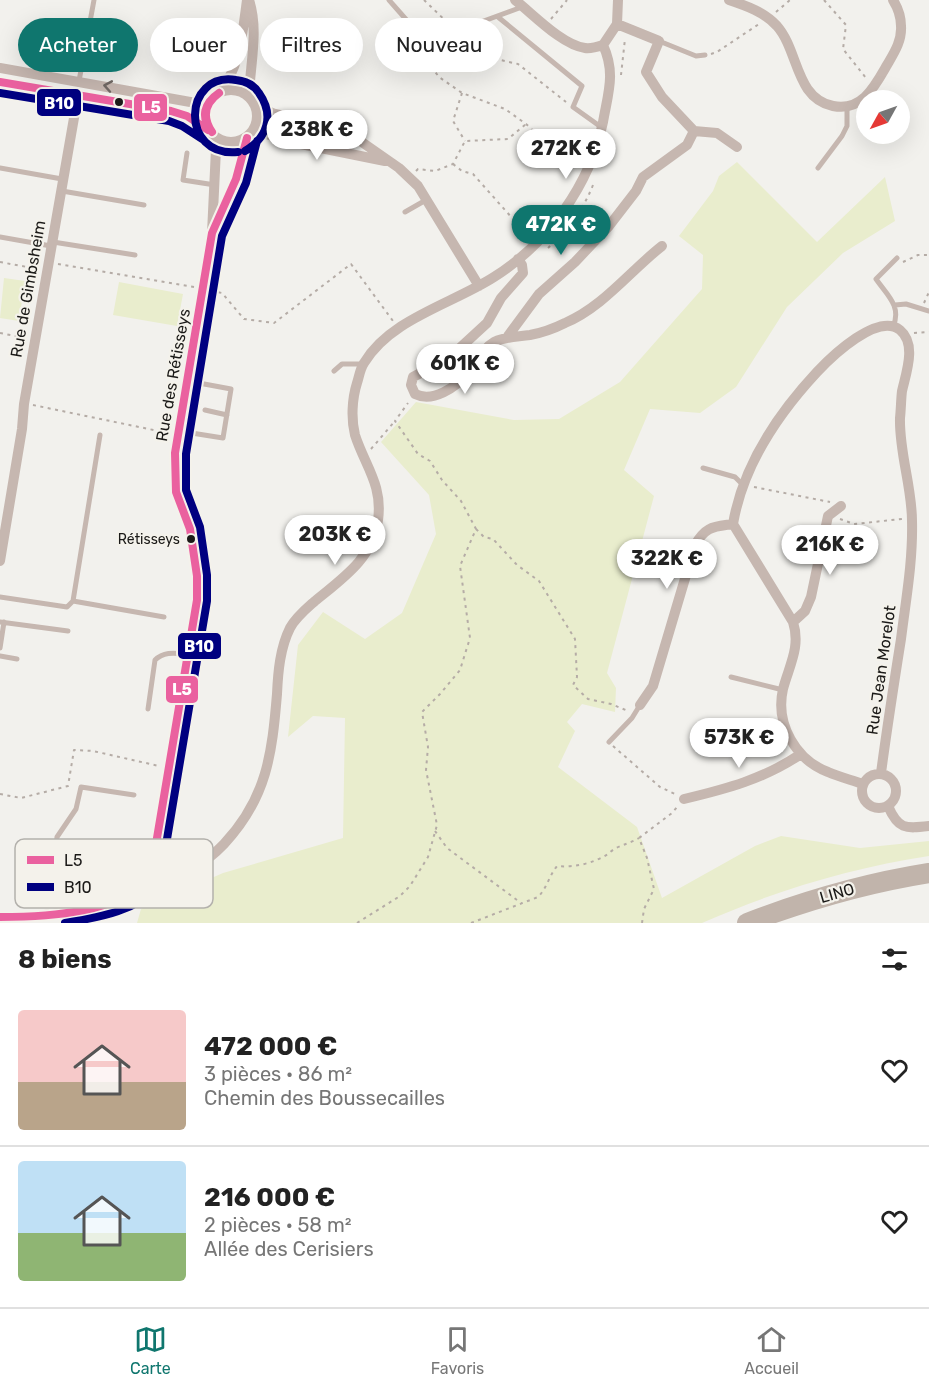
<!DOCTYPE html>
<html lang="fr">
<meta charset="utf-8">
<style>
:root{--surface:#fff;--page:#f2f2f2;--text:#222;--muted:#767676;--line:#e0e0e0;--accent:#0f766e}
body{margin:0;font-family:Rubik,sans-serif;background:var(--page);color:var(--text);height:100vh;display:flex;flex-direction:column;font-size:22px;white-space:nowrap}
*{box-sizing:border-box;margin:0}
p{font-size:20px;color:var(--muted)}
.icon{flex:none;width:33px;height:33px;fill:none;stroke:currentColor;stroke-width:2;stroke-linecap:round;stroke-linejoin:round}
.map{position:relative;height:923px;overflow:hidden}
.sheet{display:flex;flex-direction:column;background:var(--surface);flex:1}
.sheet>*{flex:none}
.guide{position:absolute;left:18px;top:18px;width:600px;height:54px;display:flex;gap:12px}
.needle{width:39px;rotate:230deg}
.controls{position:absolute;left:856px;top:90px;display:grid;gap:12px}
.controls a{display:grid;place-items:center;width:54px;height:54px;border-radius:50%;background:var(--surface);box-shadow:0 6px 24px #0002;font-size:30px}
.price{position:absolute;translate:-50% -51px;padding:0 14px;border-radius:21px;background:#fff;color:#222;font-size:20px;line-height:39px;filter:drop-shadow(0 2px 3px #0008)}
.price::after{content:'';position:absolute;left:50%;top:36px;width:18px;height:14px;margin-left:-9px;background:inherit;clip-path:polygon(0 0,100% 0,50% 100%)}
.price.selected{background:var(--accent);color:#fff}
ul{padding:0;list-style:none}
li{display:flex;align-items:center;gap:18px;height:150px;padding:0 18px}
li+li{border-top:2px solid var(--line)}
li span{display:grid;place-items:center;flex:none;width:168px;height:120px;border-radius:6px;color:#555}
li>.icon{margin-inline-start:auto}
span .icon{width:72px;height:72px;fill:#fffc;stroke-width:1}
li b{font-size:26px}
h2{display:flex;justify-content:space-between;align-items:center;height:72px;padding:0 18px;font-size:26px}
.pill{padding:0 21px;border-radius:27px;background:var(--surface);box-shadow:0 6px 24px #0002;font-size:21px;line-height:54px}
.pill.selected{background:var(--accent);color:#fff}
.dock{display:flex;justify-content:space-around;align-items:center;height:84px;border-top:2px solid var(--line);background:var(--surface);font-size:16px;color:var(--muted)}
.dock a{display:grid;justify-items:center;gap:3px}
.dock .selected{color:var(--accent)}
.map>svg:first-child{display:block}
</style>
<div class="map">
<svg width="929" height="923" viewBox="0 0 929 923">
<rect width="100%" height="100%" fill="#f2f1ed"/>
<!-- green -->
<path fill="#e9edcd" d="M737 162 817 242 885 177 895 221 843 253 787 307 736 387 700 413 650 409 624 470 654 496 607 673 616 688 615 712 582 704 567 722 575 731 558 767 637 827 662 898 755 846 781 836 860 848 929 841V856C851 868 774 891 702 923H137L141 909 223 873 343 838 345 718 313 716 288 737 298 645 323 612 365 639 402 613 436 534 429 495 381 442 416 402 514 420 559 419 620 382 702 289 703 255 679 236 713 191 719 176Z
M4 278 25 281 19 321 0 318Z
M119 282 183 294 177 326 113 315Z"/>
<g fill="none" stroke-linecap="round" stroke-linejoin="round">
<!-- path -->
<path stroke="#b5aca6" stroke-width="2" stroke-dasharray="3 4.5" stroke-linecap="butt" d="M424 0 451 26
M824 0 846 25 843 49 866 78
M776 12 790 0
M551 19 567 0
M464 38 487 57 518 64 566 102
M431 46 427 61 439 77 462 93 505 109 526 124 557 152 579 163
M711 54 717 52 759 24
M621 75 625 39
M462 93 453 121 465 141
M184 128 203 142
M453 164 462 171 473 174 529 237
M416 171 418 169 435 171 453 164 465 141 508 139 526 124
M548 248C567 231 586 206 594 182
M0 262 38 269
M903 262 918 255H929
M58 264 194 287
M211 291 222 293 244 319 274 323 351 264 393 321
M924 303 929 292
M0 333 26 338
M914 333 929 332
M33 405 168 433
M371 449 395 421
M754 487 830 502
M840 519 854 524 902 519
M476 529 484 537 493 539 517 565 539 581 575 639 577 677 573 685 588 699 611 704 628 711
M613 746 660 787 675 794
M0 794 21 798 68 786 74 750 93 751 159 766
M435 831 447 848 521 903
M357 923 400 896 410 886 428 857 437 825 426 770 428 747 422 712 440 694 460 670 470 638 460 566 476 529 461 501 442 480 430 461 418 454 395 421 408 403
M471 923 538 897C547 888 549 876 557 866 574 868 594 863 608 854 609 853 615 848 616 848 624 844 631 843 639 838
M642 923 644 909 654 889 647 858 639 838 672 813 677 807"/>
<!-- lane -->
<path stroke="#c6b7b0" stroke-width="5" d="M389 0 418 33 432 40 522 7
M498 17 582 86 573 107 601 127
M659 41 696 56 705 55
M79 81 94 0
M187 153 183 180 215 185
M0 168 62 179
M818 168 842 136 847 126V107
M62 191 144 205
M405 212 426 200
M0 237 51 246
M53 242 135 255
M895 305 906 304 929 311
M893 327C902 306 887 295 876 279L897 258
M334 371 342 364H363
M205 410 227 415
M179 431 223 438 231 389 188 381
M703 468 735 477 742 484
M0 597 67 607 73 601 164 617
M73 601 100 435
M0 622 68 631
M0 648 4 622
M0 656 17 659
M731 677 783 690
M148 709 155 660C164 651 175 653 187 654
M609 742 632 718 640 705
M134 795 81 787 76 809 57 837 53 871 156 844"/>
<!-- street -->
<path stroke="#c6b7b0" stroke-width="10" d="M515 0C533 14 562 45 585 48 591 49 597 47 603 45
M729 0C747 6 764 12 777 26 799 51 795 98 833 106 862 112 875 86 887 65 894 53 902 41 901 26 901 17 898 8 893 0
M603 45 617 24 618 0
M0 68 207 105
M0 82 171 111 187 116 208 130
M205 116a26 26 0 1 1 52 0a26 26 0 1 1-52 0Z
M219 92C240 70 243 29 247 0
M249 96C250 65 259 30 249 0
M256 106 275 114 330 126 356 138 399 168 418 186 479 286
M253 130 296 143 385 161
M694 131 717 133 737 147
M216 225 236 179 247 138
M518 259 522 265 523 273 501 298 487 323 449 358 413 377 411 385 415 394C433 403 456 387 467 374 477 363 482 349 494 342 507 336 517 337 530 335 541 333 555 328 565 323 603 307 630 271 662 246
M508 336 539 294 575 262 609 226 636 191 643 177 687 145 694 131 662 97 646 72 659 41 617 24
M0 561 22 429 24 404 78 95
M793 622 805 611 811 597 828 516 841 506
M640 705 653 686 695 545C706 526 713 527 733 524
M862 791a17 17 0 1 1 34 0a17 17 0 1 1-34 0Z
M863 784C852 780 839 777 828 772 796 760 775 724 783 689 789 666 801 647 793 622L733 524C743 465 777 415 817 372 832 356 878 312 900 330 917 344 906 373 902 391 901 399 901 409 900 418 899 452 912 487 912 521 913 561 906 599 901 639 894 683 887 728 881 773
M684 799C726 789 764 779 801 754
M888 806C898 829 905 829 929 826
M155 876C184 876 204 865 224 844 267 798 272 754 277 694 278 672 280 648 290 628 296 617 306 609 315 601 343 578 373 558 378 520 383 485 365 466 355 435 351 419 352 399 357 383 359 377 360 369 364 363 390 319 452 304 494 277 548 243 590 185 603 122 608 93 616 73 603 45
M155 876 156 844 197 600V576L190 529 176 492 175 453 212 233 216 149 213 136
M0 917C36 918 136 909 155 876"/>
<!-- highway -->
<path stroke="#c1b4ab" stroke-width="20" d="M747 923C807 900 866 883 929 873"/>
<!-- bus-1 casing -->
<g stroke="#f4f2eb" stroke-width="12">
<path id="bus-1" d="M0 82 171 111 187 116 208 130
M212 132C200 117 204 103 219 93
M212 132C202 117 205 103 219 93
M155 876 156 844 197 600V576L190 529 176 492 175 453 212 233 236 179 247 138
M0 917C49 917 120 913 155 876"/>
</g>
<!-- bus-2 casing -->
<g stroke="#f4f2eb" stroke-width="12">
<path id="bus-2" d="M0 93 169 121 182 126 202 139
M238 152C179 158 183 71 236 80 246 81 254 85 259 93 275 116 267 138 245 151
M165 876 166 845 207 601V575L200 527 186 490V454L222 236 246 183 257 141
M65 923C101 917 137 911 163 883"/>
</g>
<!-- bus-1 -->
<use href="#bus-1" stroke="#ea619f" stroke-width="8"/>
<!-- bus-2 -->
<use href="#bus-2" stroke="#000080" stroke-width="8"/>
</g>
<!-- one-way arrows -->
<defs><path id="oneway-chevron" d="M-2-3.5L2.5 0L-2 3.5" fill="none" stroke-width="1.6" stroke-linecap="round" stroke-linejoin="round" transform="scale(1.5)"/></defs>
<use stroke="#706864" href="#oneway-chevron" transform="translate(108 86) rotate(-170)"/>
<!-- markers -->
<g fill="#1b1a18" stroke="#f4f2eb" stroke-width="2">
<circle cx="119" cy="102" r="5"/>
<circle cx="191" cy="539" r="5"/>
</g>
<g text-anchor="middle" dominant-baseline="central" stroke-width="4.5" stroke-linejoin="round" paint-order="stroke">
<!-- bus labels -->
<g font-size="14" fill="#1b1a18" stroke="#f4f2eb" text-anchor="end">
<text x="180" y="539">Rétisseys</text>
</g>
<!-- street labels -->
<g font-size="16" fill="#1b1a18" stroke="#f4f2eb">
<text transform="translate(28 289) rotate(-80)">Rue de Gimbsheim</text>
<text transform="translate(173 375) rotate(-80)">Rue des Rétisseys</text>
<text transform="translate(881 670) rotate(-82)">Rue Jean Morelot</text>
<text transform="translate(837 893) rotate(-16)">LINO</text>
</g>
</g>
<!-- legend -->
<rect x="15" y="839" width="198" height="69" rx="9" fill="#f4f2eb" stroke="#b3b1ac" stroke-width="1.5"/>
<rect x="27" y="856" width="27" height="8" fill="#ea619f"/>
<rect x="27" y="883" width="27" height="8" fill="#000080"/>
<g font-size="16" fill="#1b1a18">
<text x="64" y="866">L5</text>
<text x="64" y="893">B10</text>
</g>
<g stroke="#f4f2eb" stroke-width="2">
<rect x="36" y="88" width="46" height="29" rx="6" fill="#000080"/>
<rect x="133" y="93" width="35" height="29" rx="6" fill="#ea619f"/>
<rect x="177" y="632" width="45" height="28" rx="6" fill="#000080"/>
<rect x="165" y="675" width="34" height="29" rx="6" fill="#ea619f"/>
</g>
<g font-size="16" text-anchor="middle" font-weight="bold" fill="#fff">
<text x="59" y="109">B10</text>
<text x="151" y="113">L5</text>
<text x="199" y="652">B10</text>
<text x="182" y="695">L5</text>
</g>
</svg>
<div class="controls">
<a><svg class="needle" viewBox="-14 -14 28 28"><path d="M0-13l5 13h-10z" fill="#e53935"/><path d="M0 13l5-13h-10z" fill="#767676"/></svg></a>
</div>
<b class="price" style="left:317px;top:161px">238K €</b>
<b class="price" style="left:566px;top:180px">272K €</b>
<b class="price selected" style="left:561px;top:256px">472K €</b>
<b class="price" style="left:465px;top:395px">601K €</b>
<b class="price" style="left:335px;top:566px">203K €</b>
<b class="price" style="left:830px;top:576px">216K €</b>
<b class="price" style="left:667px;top:590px">322K €</b>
<b class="price" style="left:739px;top:769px">573K €</b>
<div class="guide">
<a class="pill selected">Acheter</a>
<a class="pill">Louer</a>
<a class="pill">Filtres</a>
<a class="pill">Nouveau</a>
</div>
</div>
<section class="sheet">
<h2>8 biens<svg class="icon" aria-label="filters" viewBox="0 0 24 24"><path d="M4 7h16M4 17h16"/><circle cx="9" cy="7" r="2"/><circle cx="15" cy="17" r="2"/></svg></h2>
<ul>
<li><span style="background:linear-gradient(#f6c9c9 60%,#b9a48a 0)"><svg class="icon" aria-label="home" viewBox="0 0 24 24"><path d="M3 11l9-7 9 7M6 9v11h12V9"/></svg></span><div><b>472 000 €</b><p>3 pièces · 86 m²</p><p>Chemin des Boussecailles</p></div><svg class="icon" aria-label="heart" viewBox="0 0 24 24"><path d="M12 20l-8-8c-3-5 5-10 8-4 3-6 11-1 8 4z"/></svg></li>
<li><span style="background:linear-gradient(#bfe0f5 60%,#8fb573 0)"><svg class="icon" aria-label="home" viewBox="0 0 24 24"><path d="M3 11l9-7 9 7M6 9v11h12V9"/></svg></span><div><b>216 000 €</b><p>2 pièces · 58 m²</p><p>Allée des Cerisiers</p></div><svg class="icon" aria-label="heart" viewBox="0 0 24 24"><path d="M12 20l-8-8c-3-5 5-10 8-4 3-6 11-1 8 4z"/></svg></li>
</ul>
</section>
<nav class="dock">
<a class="selected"><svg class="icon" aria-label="map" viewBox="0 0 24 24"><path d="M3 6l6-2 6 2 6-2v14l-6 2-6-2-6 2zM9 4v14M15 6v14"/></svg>Carte</a>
<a><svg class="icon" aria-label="saved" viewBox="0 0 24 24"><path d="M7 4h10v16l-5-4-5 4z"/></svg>Favoris</a>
<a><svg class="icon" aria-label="home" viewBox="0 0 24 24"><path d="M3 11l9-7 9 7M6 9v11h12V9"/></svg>Accueil</a>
</nav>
